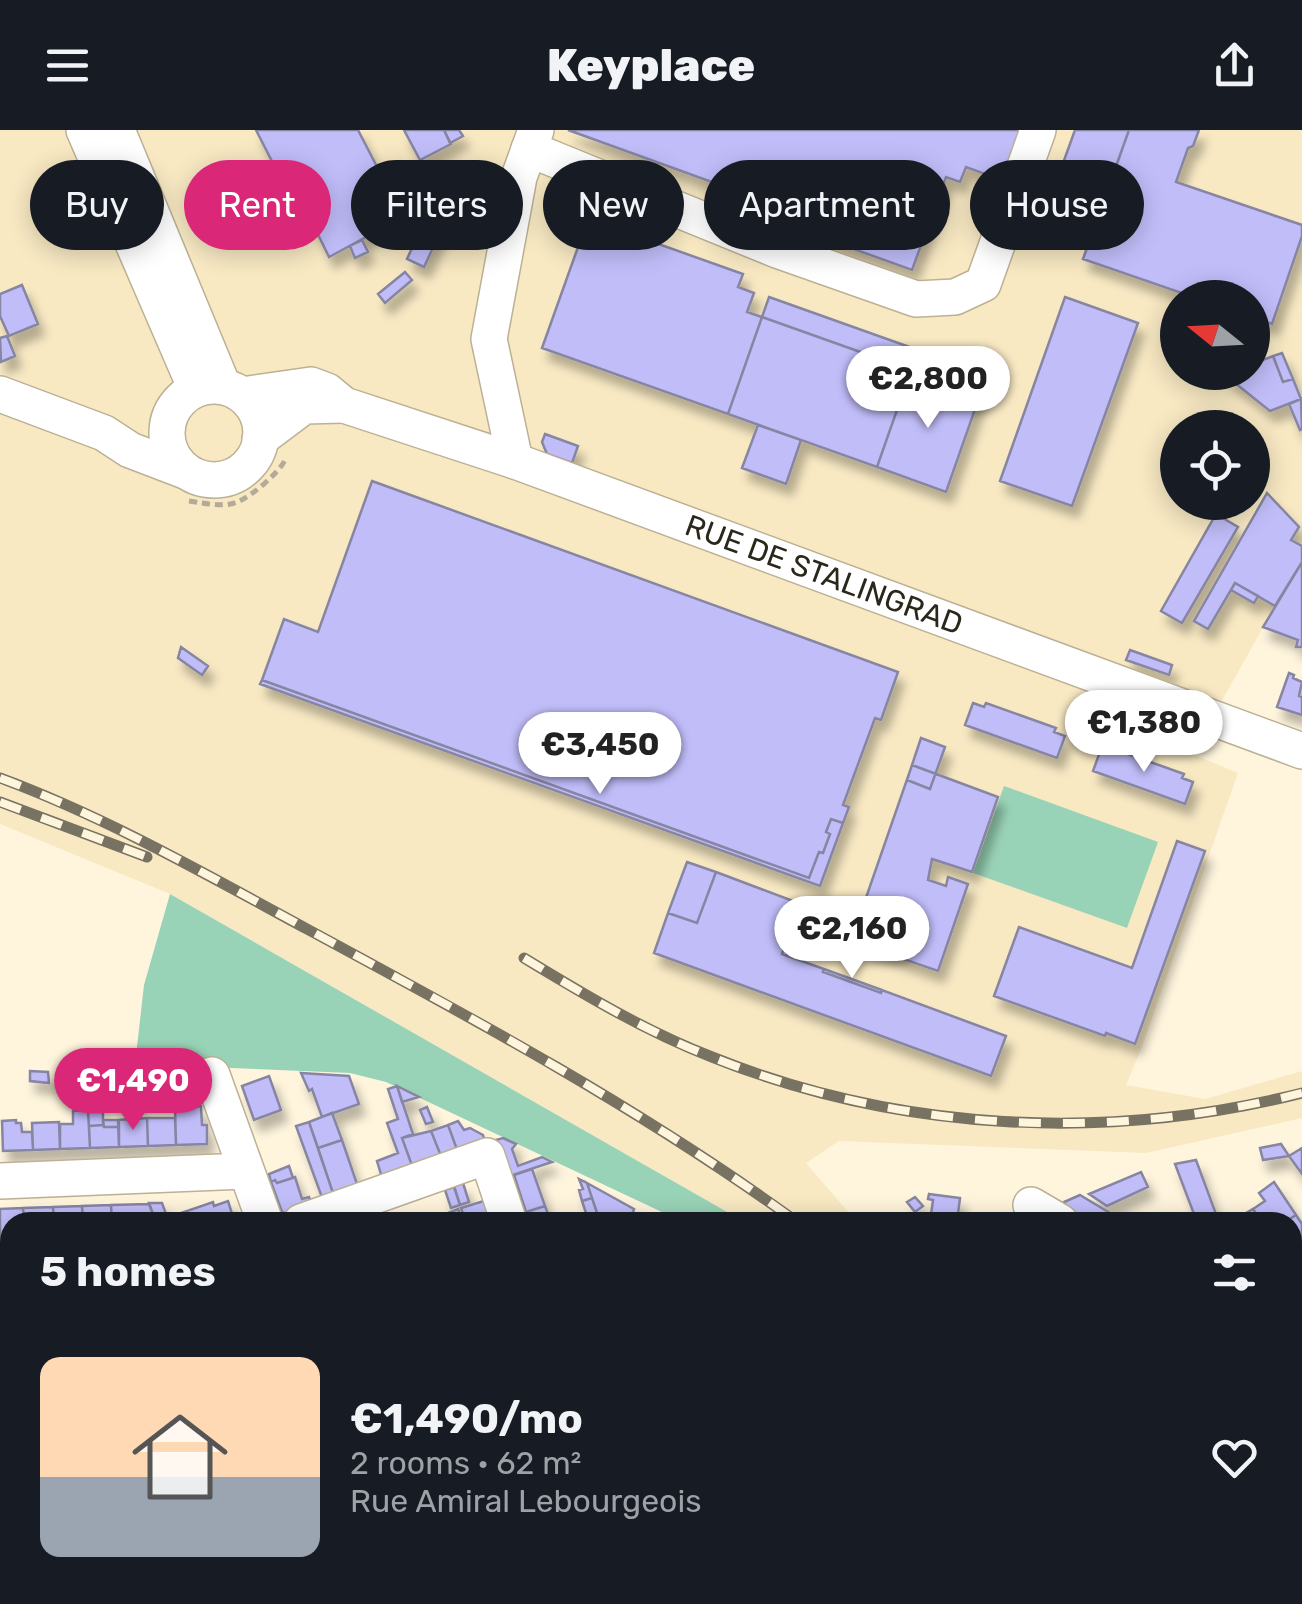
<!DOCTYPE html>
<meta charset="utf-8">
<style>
:root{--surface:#171b24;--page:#242831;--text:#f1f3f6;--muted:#9ea1a6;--accent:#db2777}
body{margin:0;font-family:Rubik,sans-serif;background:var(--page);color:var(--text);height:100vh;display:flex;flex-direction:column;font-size:38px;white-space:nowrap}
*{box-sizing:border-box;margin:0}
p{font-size:32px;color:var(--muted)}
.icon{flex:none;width:55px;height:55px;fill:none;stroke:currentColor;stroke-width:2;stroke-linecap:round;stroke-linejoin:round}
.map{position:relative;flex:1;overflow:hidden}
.panel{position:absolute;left:0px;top:1082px;width:1302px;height:392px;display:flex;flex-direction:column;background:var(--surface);border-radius:30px 30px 0 0;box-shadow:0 5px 25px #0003}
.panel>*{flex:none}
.guide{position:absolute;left:30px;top:30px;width:1242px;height:90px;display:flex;gap:20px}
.needle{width:65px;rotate:288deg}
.fabs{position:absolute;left:1160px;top:150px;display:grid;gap:20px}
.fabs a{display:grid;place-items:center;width:110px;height:110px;border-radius:50%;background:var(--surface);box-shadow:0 5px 25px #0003;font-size:50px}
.price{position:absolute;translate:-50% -85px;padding:0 22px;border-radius:35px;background:#fff;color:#222;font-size:32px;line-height:65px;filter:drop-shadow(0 2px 5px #0008)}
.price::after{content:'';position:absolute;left:50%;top:60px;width:30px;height:22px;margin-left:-15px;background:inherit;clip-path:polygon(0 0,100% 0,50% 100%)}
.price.on{background:var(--accent);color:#fff}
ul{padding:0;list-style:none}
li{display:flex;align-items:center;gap:30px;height:250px;padding:0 40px}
li span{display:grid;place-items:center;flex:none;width:280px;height:200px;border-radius:20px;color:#555}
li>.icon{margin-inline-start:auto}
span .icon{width:120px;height:120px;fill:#fffc;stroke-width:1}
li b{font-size:42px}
h2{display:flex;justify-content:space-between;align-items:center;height:120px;padding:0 40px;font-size:42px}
.chip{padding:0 35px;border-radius:45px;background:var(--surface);box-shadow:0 5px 25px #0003;font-size:35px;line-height:90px}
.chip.on{background:var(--accent);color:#fff}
header{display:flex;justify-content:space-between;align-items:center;height:130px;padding:0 40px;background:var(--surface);font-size:45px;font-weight:800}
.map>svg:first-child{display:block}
</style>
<header><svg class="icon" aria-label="menu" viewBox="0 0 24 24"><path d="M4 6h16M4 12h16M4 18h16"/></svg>Keyplace<svg class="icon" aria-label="share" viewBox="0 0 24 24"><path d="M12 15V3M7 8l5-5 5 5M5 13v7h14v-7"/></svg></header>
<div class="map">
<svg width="1302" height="1474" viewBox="0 0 1302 1474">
<defs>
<filter id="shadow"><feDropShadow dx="6" dy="11" stdDeviation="5" flood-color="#0004"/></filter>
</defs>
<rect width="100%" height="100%" fill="#fff5dd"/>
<!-- built -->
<path fill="#f8e9c3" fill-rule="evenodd" d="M0 0H1302V428L1192 624 1238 643 1142 917 1126 955 1205 969 1302 941V988L1146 1023 839 1011 806 1033 857 1092H741L729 1083 170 764 0 694ZM1178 168H1252V242H1178ZM1178 298H1252V372H1178Z
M1171 1465H1221L1228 1474H1178Z"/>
<!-- green -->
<path fill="#99d3b7" d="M1004 656 1158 712 1127 798 973 743Z
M170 764 729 1083 741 1092H683L386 952 350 943 135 934 144 855Z
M1126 1465H1171L1178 1474H1133Z"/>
<!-- forest -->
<path fill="#90d4b4" d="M1293 1305 1302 1311V1474H1228L1221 1465H1292Z
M1061 1465H1126L1133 1474H1052Z"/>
<!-- building -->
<path fill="#c0bdf9" stroke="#8685a2" stroke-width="2.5" filter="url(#shadow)" d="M256 0H358L403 87 329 127 310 88 303 92Z
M404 0H444L451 14 420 30Z
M444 0H459L463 6 450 13Z
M568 0H1029L1010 53 966 37 960 52 946 47 912 140 765 87 770 73Z
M1075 0H1129L1110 53 1062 36Z
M1129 0H1199L1193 16 1188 18 1176 52 1302 95V106L1272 194 1252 187V168H1196L1083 129Z
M427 86 444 94 424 137 407 129Z
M588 89 743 144 738 157 754 163 747 182 762 187 728 284 542 218Z
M362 110 368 122 355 128 350 116Z
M405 142 412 150 385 173 378 164Z
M22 155 38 194 9 206 0 186V164Z
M769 167 918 220 911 240 762 187Z
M1065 167 1138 193 1072 376 1000 351Z
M762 187 911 240 877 337 728 284Z
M7 206 15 226 1 232 0 208Z
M1282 223 1293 249 1283 252 1273 226Z
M1273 226 1283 252 1293 249 1301 269 1270 281 1225 245 1232 242H1252V234Z
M911 240 980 265 946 362 877 337Z
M1301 269 1302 299 1300 300 1289 274Z
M758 295 801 310 786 354 742 338Z
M545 304 578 316 572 333 547 324 542 312Z
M372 351 898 542 881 590 875 588 843 675 849 677 843 693 831 689 826 702 830 704 823 723 819 722 809 748 262 550 284 489 318 502Z
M1267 363 1299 397 1291 410 1302 416V432L1275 476 1235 453 1208 499 1194 491Z
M1216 384 1238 397 1182 493 1161 481Z
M1302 432V517H1296L1298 510 1263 497Z
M1235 453 1258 466 1254 473 1231 460Z
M181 517 208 536 202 545 178 528Z
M1130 520 1172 535 1169 545 1126 530Z
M1289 543 1294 545 1293 548 1302 552 1299 566 1302 567V585L1277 577Z
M262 550 809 748 819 722 823 723 830 704 826 702 831 689 843 693 820 756 260 554Z
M973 573 984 577 986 573 1056 598 1054 602 1065 606 1057 628 965 595Z
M921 608 945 617 930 659 907 650Z
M1101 619 1112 623 1114 619 1184 644 1182 648 1193 652 1185 674 1093 641Z
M912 635 998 667 972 742 932 729 928 750 946 756 948 747 968 754 938 841 851 811Z
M1177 711 1205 721 1135 914 1106 903 1105 906 994 866 1019 797 1132 838Z
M687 732 716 742 697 793 668 783Z
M716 742 801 774 782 824 824 839 823 842 881 863 882 860 1006 906 991 946 654 823 668 783 697 793Z
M801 774 813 778 794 828 782 824Z
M824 839 882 860 881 863 823 842Z
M30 941 48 942 49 953 30 951Z
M301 943 349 946 359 974 322 987 312 959 309 961Z
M269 946 281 980 254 990 242 956Z
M397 956 413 1004 402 1008 414 1041 383 1051 377 1031 398 1023 387 993 398 989 388 959Z
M397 956 419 967 402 972Z
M201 976 202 995H207V1014L176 1015 175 977Z
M427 977 433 992 426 994 420 980Z
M88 980 90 1018 60 1019V994H73V981Z
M88 982H103V995L89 996Z
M332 983 342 1010 318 1018 309 992Z
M147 988H175L176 1015 148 1016Z
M147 988 148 1016 119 1017 118 990Z
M16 990V993H21L22 1002H32L33 1020 3 1021 2 991Z
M103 990H119V997H104Z
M458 991 464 1000 470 998 483 1005 486 1015 459 1025 448 995Z
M59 992 60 1019 33 1020 32 993Z
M309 992 335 1069 324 1073 296 996Z
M103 995 104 997H119V1017L90 1018 89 996Z
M448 995 459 1025 443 1031 431 1001Z
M431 1001 443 1031 414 1041 402 1008Z
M503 1008 516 1014 512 1019 518 1036 542 1027 552 1032 504 1048 492 1011Z
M342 1010 359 1060 335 1069 318 1018Z
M1281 1014 1289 1026 1263 1030 1260 1018Z
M1302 1018V1044L1289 1026Z
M1196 1030 1216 1084 1199 1092H1197L1175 1034Z
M289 1036 293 1048 277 1053 275 1050 271 1052 269 1044Z
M532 1039 545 1076 526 1082 514 1045Z
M1141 1042 1148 1057 1107 1076 1089 1064Z
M295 1047 302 1069 309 1067 313 1077 289 1085 282 1082 271 1052 275 1050 277 1053Z
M579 1049 587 1053 592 1068 582 1071 579 1060 583 1059Z
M1274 1052 1296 1085 1285 1092H1262L1253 1079 1265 1071 1259 1063Z
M463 1053 469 1072 460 1075 454 1056Z
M587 1053 634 1079 632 1085 635 1092H600Z
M454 1057 460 1075 451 1078 445 1060Z
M929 1064 960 1068 957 1092H930L933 1070 928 1069Z
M1080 1065 1125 1092H1082L1060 1079 1064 1072Z
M915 1067 923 1076 915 1082 907 1072Z
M592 1068 600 1092H589L582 1071Z
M490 1069 497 1089 488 1092H466L461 1078Z
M228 1071 234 1090 227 1092H184L181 1083 213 1072 214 1076Z
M149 1073H162L169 1092H156Z
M149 1074 156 1092H112L111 1075Z
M111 1075 112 1092H83L82 1076Z
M82 1076 83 1092H54L53 1077Z
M545 1076 551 1092H530L526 1082Z
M53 1077 54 1092H24L23 1078Z
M23 1078 24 1092H10V1109H0V1079Z
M458 1079 463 1092H436L435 1088Z
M1253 1079 1262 1092H1231Z
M1296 1085 1302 1094V1128L1300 1125 1292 1130V1092H1285Z
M8 1115H10V1181L1 1182V1170L10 1169Z
M1300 1125 1302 1135 1292 1141V1130Z
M1302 1135V1155L1292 1157V1141Z
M0 1246 10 1270V1296L0 1270Z
M0 1271 10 1296V1303L0 1307Z
M4 1448 12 1471 0 1474V1449Z
M212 1465H227L231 1474H208L214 1472Z
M227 1465H257L260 1474H231Z
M257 1465H286L288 1472 260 1474Z
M469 1465H504L508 1474H469L466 1466Z
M504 1465H519L521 1471 508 1474Z
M534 1465H569L572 1474H537Z
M640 1465H643L649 1474H629L627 1470Z
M670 1465H695L698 1474H674Z
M756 1465H775L778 1472 759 1474Z
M796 1465H805L808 1474H771Z
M805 1465H820L823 1474H808Z
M1007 1465H1028L1014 1474Z"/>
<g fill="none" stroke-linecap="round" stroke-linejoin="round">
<!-- minor casing -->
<g stroke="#bcb194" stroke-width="38">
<g id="minor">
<path d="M84 0 196 259"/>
<path d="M117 0 223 256"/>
<path d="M529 19 777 120 916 169 955 167 983 154 1038 0"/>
<circle cx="214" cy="303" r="47"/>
<path d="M0 264 104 303 130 320 185 341"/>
<path id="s1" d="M242 265 311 255 327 261 344 275 515 331 1302 621"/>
<path d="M260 309 304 276 343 275"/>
<path d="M515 331 489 209 519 47 536 0"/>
<path d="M212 945 265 1092"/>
<path d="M0 1051 245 1041"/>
<path d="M1031 1075 1060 1092"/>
<path d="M301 1092 487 1026 509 1092"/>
<path d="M0 1341 10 1337"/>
<path d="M738 1465 741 1474"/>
<path d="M872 1465 875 1474"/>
</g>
</g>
<!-- major casing -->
<g stroke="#bcb194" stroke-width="45">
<path id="major" d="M1292 1179 1302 1177
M400 1474 425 1465"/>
</g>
<!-- path -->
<path stroke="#b3ab97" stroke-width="5" stroke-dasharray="8 5" stroke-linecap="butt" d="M189 371C227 377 234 379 264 354 272 346 280 340 285 330
M620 1465 623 1474"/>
<!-- minor -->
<use href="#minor" stroke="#fff" stroke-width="35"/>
<!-- major -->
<use href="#major" stroke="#fff" stroke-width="42"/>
<!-- rail casing -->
<g stroke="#787262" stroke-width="11">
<path id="rail" d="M0 648C108 688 207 745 307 799 476 890 643 980 797 1092
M0 672 147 727
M524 828C585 865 645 901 712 927 899 1002 1107 1012 1302 963
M1201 1465 1208 1474"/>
</g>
<!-- rail -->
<use href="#rail" stroke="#fff5dd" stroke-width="8" stroke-dasharray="22" stroke-linecap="butt"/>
</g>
<g text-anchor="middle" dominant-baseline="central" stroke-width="10" stroke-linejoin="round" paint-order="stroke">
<!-- street labels -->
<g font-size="30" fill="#2b271b" stroke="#fff5dd">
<text stroke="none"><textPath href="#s1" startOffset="618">RUE DE STALINGRAD</textPath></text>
</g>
</g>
</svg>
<div class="fabs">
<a><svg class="needle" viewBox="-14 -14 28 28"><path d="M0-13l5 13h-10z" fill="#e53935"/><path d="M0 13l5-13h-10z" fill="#9ea1a6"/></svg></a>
<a><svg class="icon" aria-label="locate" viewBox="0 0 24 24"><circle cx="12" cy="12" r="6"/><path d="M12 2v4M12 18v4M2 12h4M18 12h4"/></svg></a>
</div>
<b class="price" style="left:928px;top:301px">€2,800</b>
<b class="price" style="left:1144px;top:645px">€1,380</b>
<b class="price" style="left:600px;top:667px">€3,450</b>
<b class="price" style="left:852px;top:851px">€2,160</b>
<b class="price on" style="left:133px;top:1003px">€1,490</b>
<div class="guide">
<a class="chip">Buy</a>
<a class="chip on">Rent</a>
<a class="chip">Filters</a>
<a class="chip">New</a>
<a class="chip">Apartment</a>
<a class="chip">House</a>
</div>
<section class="panel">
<h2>5 homes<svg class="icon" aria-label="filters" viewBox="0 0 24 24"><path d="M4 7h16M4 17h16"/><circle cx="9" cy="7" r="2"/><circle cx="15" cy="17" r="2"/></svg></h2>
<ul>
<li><span style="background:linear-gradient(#ffd9b3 60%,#9aa5b1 0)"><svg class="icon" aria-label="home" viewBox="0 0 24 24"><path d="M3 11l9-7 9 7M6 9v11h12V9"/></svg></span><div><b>€1,490/mo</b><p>2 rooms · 62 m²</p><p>Rue Amiral Lebourgeois</p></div><svg class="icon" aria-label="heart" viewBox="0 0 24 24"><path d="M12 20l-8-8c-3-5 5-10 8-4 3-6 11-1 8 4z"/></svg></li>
</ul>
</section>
</div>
